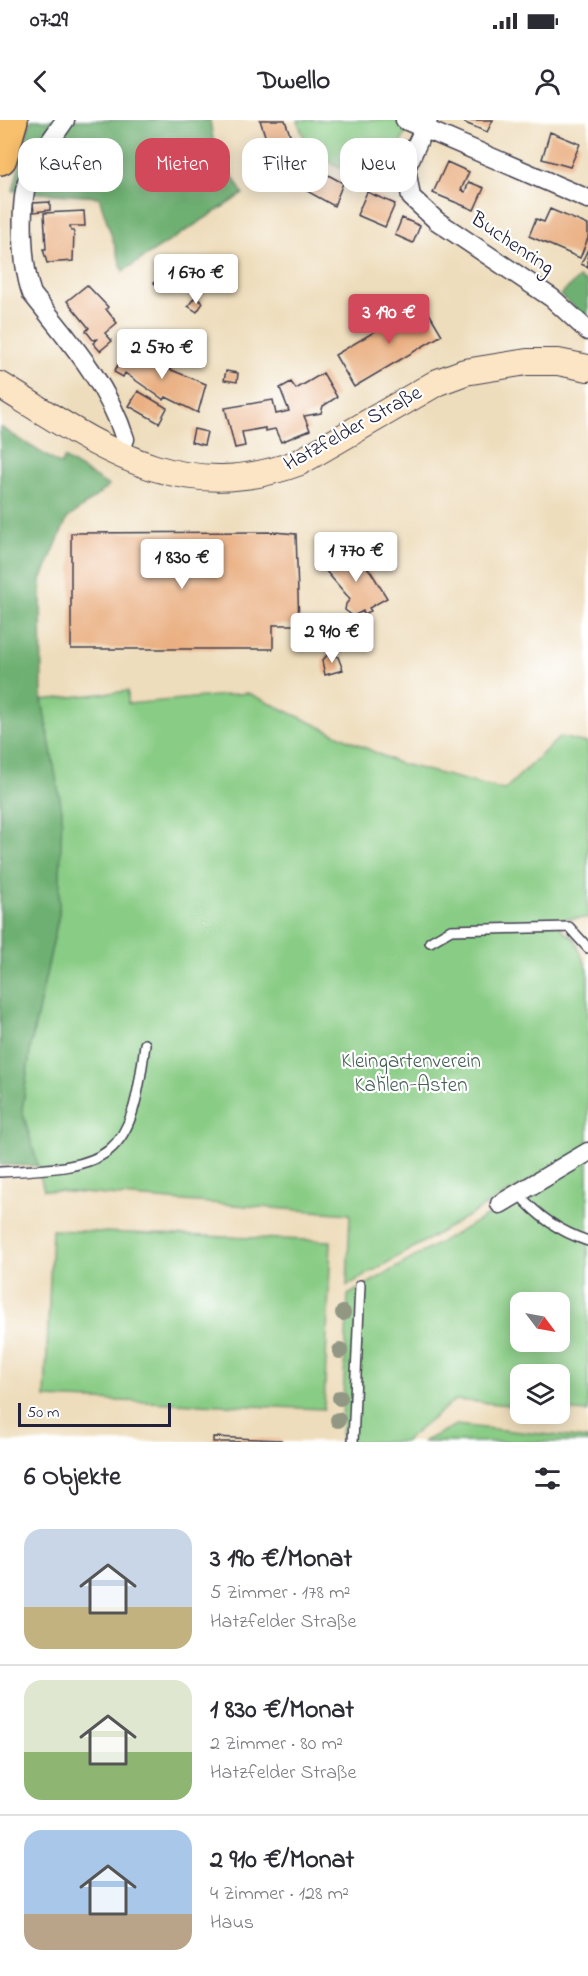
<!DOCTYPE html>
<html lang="de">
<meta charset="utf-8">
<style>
:root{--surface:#fff;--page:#f7f7f7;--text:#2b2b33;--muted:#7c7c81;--line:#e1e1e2;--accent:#d1495b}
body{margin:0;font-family:"Indie Flower",sans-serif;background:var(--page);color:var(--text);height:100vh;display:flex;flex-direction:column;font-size:22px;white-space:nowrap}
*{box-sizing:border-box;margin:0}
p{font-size:20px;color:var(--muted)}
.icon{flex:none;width:33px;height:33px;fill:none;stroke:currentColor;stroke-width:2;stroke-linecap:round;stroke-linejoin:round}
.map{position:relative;height:1322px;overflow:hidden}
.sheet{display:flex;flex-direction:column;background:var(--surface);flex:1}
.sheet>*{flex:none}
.banner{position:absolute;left:18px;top:18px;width:552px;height:54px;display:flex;gap:12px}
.needle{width:39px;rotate:122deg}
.fabs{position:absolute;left:510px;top:1172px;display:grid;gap:12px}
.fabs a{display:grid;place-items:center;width:60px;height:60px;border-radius:12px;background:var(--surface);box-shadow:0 3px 15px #0003;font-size:30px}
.scale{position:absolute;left:18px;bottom:15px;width:153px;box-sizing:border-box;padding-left:6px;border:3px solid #22223b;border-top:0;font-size:16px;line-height:21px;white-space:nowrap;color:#22223b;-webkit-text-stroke:4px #fff;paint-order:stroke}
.price{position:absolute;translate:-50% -51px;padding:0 14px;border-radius:6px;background:#fff;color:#222;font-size:20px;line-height:39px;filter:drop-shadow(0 2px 3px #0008)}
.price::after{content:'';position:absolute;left:50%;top:36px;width:18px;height:14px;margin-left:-9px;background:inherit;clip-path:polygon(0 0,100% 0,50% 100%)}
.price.selected{background:var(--accent);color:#fff}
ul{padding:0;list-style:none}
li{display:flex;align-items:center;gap:18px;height:150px;padding:0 24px}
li+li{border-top:2px solid var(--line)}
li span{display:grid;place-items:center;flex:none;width:168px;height:120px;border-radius:18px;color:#555}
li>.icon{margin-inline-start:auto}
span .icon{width:72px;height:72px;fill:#fffc;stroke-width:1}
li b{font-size:26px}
h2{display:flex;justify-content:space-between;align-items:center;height:72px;padding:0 24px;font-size:26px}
.chip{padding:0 21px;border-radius:18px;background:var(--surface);box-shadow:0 3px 15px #0003;font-size:21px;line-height:54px}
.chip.selected{background:var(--accent);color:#fff}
.status{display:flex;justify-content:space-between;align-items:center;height:42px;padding:0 30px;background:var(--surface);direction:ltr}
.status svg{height:16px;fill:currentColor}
header{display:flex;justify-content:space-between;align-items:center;height:78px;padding:0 24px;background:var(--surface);font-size:27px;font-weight:800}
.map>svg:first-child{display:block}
</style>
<div class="status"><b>07:29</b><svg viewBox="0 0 49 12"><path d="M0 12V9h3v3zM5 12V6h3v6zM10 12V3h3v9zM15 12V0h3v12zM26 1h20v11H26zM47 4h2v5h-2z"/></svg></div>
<header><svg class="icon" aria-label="back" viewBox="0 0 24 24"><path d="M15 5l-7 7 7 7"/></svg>Dwello<svg class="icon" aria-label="person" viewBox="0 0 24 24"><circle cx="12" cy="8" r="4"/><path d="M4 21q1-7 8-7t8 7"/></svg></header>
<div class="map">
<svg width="588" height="1322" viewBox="0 0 588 1322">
<rect width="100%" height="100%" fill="#fff"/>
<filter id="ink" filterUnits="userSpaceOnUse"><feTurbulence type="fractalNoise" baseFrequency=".0167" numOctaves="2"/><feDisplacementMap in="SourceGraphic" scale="12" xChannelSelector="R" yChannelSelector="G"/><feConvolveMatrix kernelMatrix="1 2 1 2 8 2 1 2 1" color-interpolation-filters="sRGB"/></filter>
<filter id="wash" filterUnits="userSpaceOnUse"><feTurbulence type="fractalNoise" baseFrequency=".008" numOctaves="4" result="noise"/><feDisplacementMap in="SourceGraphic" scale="24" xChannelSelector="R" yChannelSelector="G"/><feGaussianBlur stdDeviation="1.35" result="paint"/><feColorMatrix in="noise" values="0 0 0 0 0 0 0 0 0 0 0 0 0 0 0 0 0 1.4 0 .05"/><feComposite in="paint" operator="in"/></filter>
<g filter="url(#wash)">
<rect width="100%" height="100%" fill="#eeddbc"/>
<!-- green -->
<path fill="#89cc85" stroke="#567760" stroke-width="1.5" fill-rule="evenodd" d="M298 0H411L382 66C351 52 305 39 298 0Z
M128 571V584L248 573 398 643 504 670 560 617 588 623V798L556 799 563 811 574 818 588 850V1027L347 1166 350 1094 44 1070 22 990 31 924 59 794V751L49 626 42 580Z
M588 1038V1292L560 1290V1254H520V1286L455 1280 404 1322H341L348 1175ZM520 1182H560V1221H520Z
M52 1110 331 1121 324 1289 45 1278Z
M456 1305 588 1319V1322H422Z"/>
<!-- forest -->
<path fill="#6eb072" stroke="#486956" stroke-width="1.5" d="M31 0H210L214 25 243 74 123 151 99 77 13 71Z
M579 158 588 163V199L560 175Z
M0 307 61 345 64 338 109 366 67 399 41 460 42 580 62 690 59 794 31 924 22 990 38 1046 0 1045Z"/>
<g id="blocks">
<!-- building -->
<path fill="#eab083" d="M260 0H285L291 18 305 39 319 50 343 63 334 86 305 70 288 56 269 28Z
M466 0H493L487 12 465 3Z
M550 12 580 24 570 47 542 39Z
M447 42 469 52 461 70 465 72 469 62 484 68 474 90 433 73Z
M367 72 395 84 385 107 357 95Z
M50 82V90L34 92 33 83Z
M550 89 588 105V118L580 138 529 116 536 99 544 102Z
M84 91 85 106H70L71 111H74L73 141 47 143 43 129H46L44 93Z
M402 98 420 106 413 123 395 115Z
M588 129V147L581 144Z
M161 155 169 162 163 170 154 163Z
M87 165 108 187 106 189 117 203 105 213 112 221 100 231 93 223 98 219 93 220 86 211 89 208 67 181Z
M195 177 203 183 197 192 188 186Z
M423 183 442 215 354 267 335 235Z
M128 226 169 249 206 264 198 293 166 277 164 280 125 253 123 257 114 252Z
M226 251 238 253 237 262 224 260Z
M323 253 337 277 323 286 321 293 304 296 310 310 281 322 275 309 265 311V308L242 312 245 326 235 328 225 288 273 280 276 294 289 291 280 268 291 262 296 269Z
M138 271 167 288 159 303 129 286Z
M194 309 207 312 204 325 191 322Z
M274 412 296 414 299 505H273V529H71V413Z
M350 428 371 452 387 478 369 488 371 491 364 494 363 491 353 496 345 490 346 484 350 479 325 450Z
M329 533 338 537 343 550 325 555 322 541Z
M213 1317 281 1320 280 1322H213Z"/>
</g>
</g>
<g filter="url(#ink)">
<use href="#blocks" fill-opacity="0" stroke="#413e4e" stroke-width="1.5"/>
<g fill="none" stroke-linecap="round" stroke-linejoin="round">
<!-- lane casing -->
<g stroke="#413e4e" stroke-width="12">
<path id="lane" d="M430 822 451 810 569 807 588 828
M0 1052C113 1047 131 1040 145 924
M519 1074C537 1096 561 1112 588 1121
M353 1322 360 1165"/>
</g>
<!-- street casing -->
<g stroke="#413e4e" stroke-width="21">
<path id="street" d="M65 0C53 18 36 39 28 59 19 85 22 148 32 174 68 219 108 264 125 319L118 335
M405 0 588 79
M428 0 406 48 411 77 437 101 552 178 588 211
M500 1084 588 1032"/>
</g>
<!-- secondary casing -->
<g stroke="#413e4e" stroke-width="28">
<path id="secondary" d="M0 265C99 326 180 388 300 342L438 262 465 252 527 242H558L588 248"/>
</g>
<!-- highway casing -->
<g stroke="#413e4e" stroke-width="36">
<path id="highway" d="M0 38 11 0"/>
</g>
<!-- lane -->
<use href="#lane" stroke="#fff" stroke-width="9"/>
<!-- street -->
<use href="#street" stroke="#fff" stroke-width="18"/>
<!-- secondary -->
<use href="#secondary" stroke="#fce5c4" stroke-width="26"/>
<!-- highway -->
<use href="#highway" stroke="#f8bf6c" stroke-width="33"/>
</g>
<!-- trees -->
<g fill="#929783">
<circle cx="343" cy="1193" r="8"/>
<circle cx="340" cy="1231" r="8"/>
<circle cx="340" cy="1278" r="8"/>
<circle cx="338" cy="1300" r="8"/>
</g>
</g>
<g text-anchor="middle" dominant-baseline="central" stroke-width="4.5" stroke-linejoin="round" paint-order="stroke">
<!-- street labels -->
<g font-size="21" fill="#22223b" stroke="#fff">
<text transform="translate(512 124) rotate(34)">Buchenring</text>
<text transform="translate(353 309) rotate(-29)">Hatzfelder Straße</text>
</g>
<!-- park labels -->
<g font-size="21" fill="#465e55" stroke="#fff">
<text x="411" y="942">Kleingartenverein<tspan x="411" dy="24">Kahlen-Asten</tspan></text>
</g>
</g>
</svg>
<div class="fabs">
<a><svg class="needle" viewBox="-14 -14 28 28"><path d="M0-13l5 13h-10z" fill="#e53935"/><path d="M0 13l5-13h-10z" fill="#7c7c81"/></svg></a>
<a><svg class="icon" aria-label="layers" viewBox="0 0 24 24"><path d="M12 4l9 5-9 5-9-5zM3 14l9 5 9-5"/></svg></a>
</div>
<div class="scale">50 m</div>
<b class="price" style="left:196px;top:185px">1 670 €</b>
<b class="price selected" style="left:389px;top:225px">3 190 €</b>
<b class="price" style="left:162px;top:260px">2 570 €</b>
<b class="price" style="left:356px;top:463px">1 770 €</b>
<b class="price" style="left:182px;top:470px">1 830 €</b>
<b class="price" style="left:332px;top:544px">2 910 €</b>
<div class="banner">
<a class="chip">Kaufen</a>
<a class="chip selected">Mieten</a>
<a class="chip">Filter</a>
<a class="chip">Neu</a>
</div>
</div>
<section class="sheet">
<h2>6 Objekte<svg class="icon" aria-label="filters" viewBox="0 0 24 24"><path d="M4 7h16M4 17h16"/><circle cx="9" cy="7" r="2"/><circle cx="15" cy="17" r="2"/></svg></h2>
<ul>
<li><span style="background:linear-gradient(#c9d6e8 65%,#c2b280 0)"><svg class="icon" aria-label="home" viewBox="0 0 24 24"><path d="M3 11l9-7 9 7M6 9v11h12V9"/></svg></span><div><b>3 190 €/Monat</b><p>5 Zimmer · 178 m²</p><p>Hatzfelder Straße</p></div></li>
<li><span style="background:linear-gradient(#dfe7d0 60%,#8fb573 0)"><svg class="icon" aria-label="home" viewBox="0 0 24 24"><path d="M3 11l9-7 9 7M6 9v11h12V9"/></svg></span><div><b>1 830 €/Monat</b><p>2 Zimmer · 80 m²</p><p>Hatzfelder Straße</p></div></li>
<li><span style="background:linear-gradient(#a9c7e8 70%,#b9a48a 0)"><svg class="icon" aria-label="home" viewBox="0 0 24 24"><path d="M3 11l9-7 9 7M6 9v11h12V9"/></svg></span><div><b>2 910 €/Monat</b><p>4 Zimmer · 128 m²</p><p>Haus</p></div></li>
</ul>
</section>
